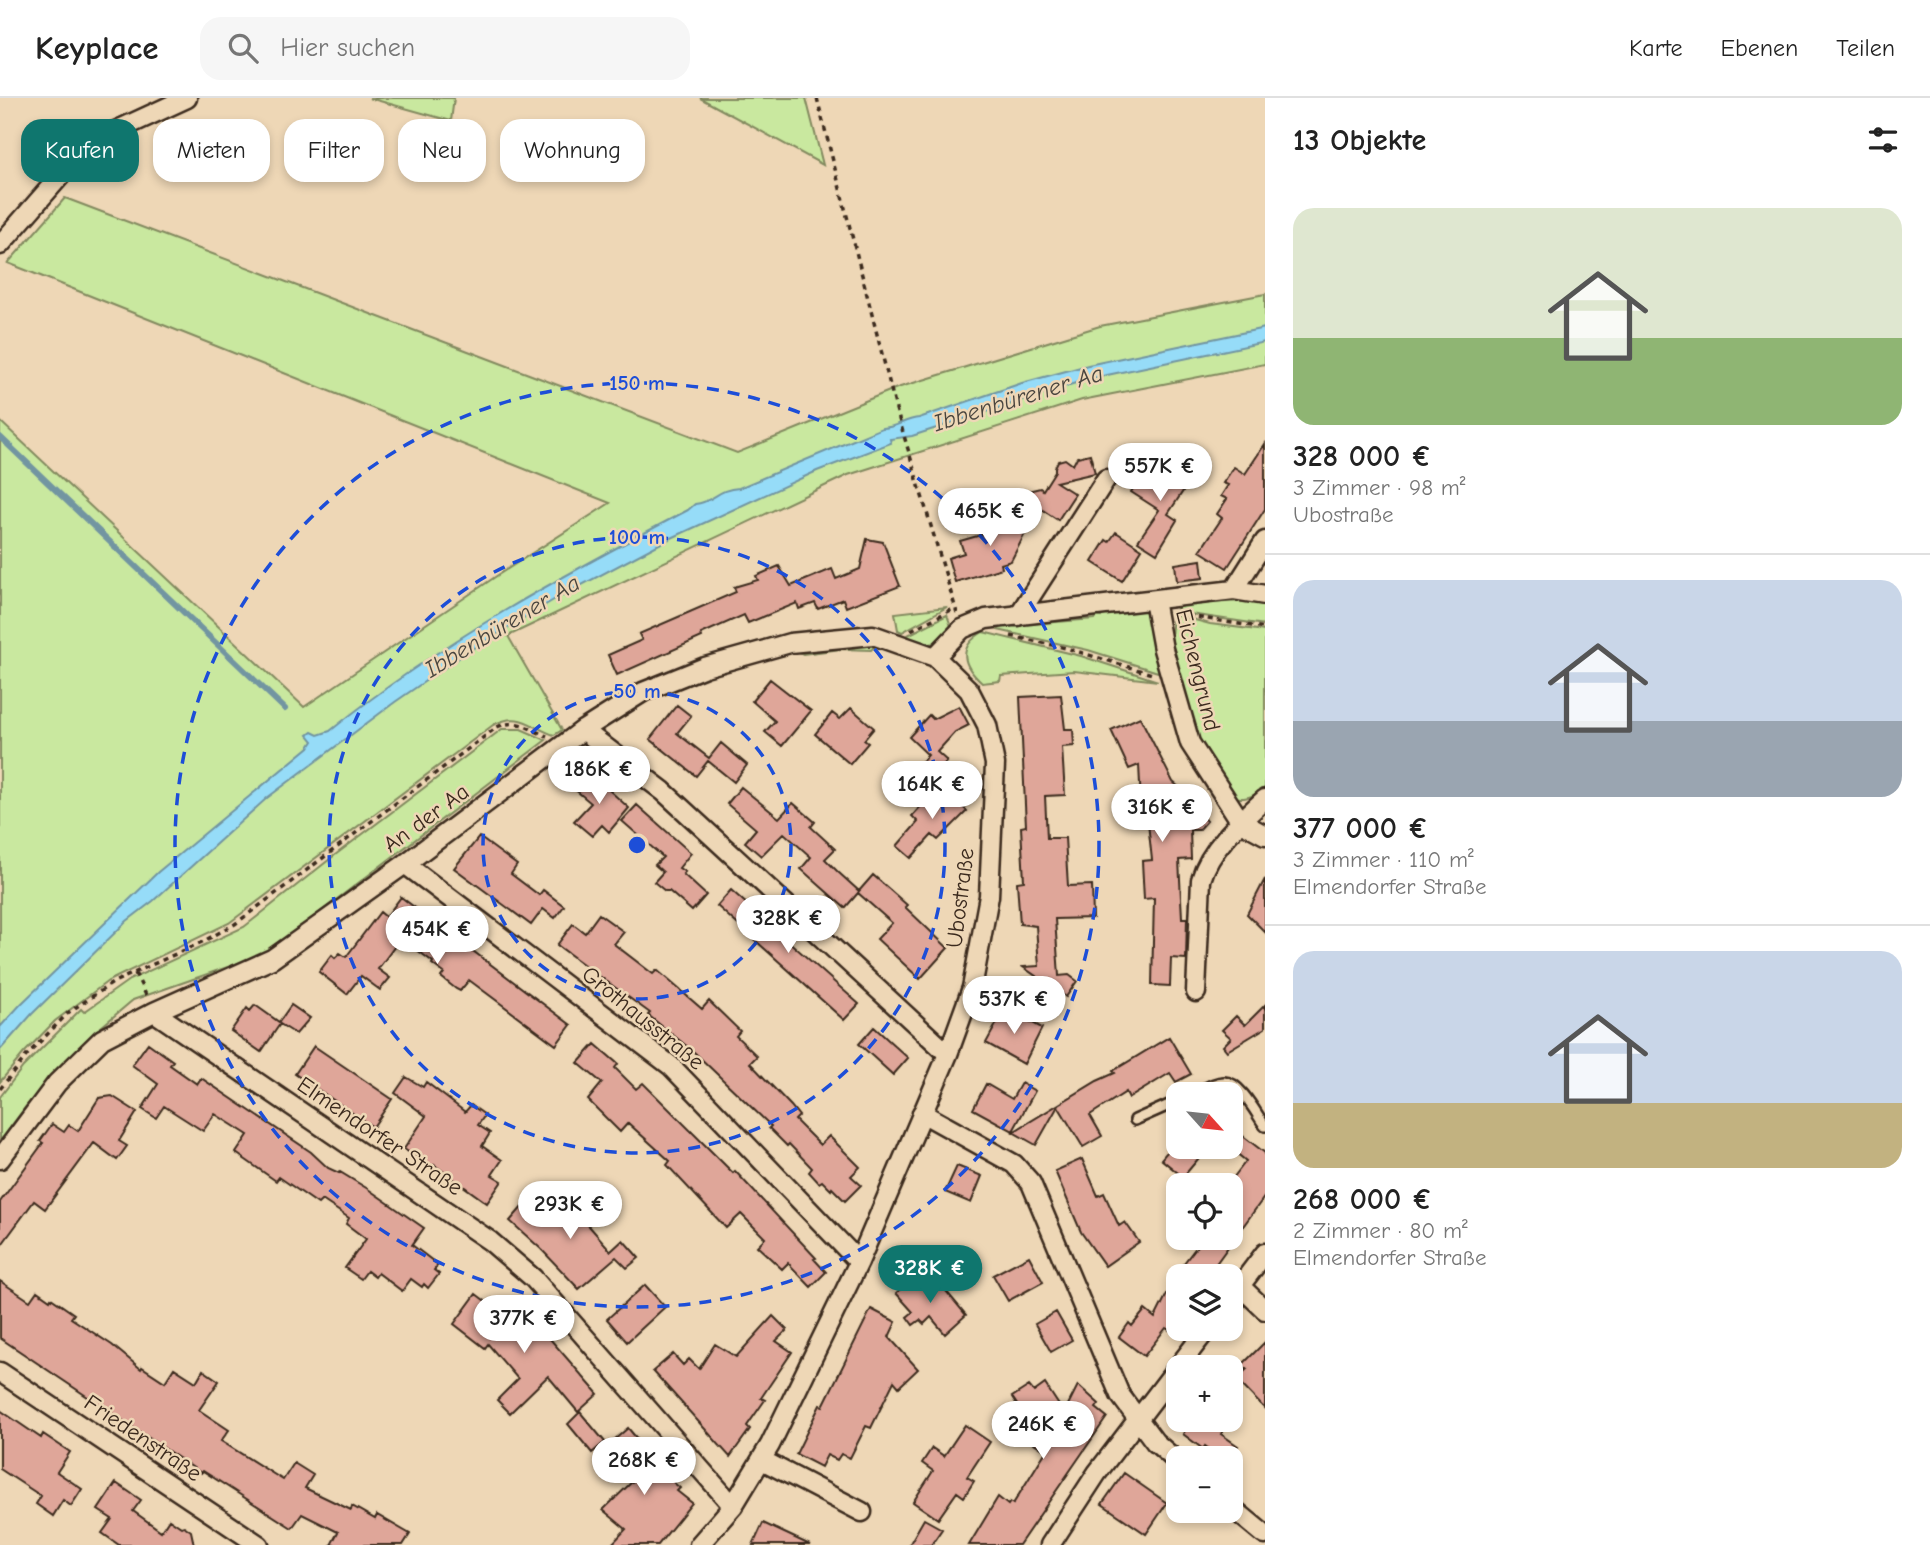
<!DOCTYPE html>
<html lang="de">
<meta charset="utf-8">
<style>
:root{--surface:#fff;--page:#f6f6f6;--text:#222;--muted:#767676;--line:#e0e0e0;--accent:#0f766e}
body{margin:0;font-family:"Comic Neue",sans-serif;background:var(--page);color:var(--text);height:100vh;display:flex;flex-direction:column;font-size:26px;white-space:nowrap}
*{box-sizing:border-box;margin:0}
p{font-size:23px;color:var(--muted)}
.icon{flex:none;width:38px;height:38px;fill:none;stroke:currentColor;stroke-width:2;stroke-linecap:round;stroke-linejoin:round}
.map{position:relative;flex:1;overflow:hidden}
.drawer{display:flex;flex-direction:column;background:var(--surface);width:665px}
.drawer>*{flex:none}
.banner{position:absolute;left:21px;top:21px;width:665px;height:63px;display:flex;gap:14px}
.needle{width:46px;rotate:117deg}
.fabs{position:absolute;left:1166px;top:984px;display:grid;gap:14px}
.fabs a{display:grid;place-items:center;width:77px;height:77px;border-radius:14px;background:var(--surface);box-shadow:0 4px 10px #0003;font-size:35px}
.price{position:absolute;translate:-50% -60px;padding:0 16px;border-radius:24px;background:#fff;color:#222;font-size:23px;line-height:46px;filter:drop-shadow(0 2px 4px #0008)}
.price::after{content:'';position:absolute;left:50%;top:42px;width:21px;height:16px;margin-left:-10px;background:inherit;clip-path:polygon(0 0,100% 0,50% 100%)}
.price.on{background:var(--accent);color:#fff}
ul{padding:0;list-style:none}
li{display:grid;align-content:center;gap:14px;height:371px;padding:0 28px}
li+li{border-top:2px solid var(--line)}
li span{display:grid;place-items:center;height:217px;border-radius:21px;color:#555}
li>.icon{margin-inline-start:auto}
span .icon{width:126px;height:126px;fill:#fffc;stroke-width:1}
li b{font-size:30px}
h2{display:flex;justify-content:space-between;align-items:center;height:84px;padding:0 28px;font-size:30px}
.pill{padding:0 24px;border-radius:21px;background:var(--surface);box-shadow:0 4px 10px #0003;font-size:24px;line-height:63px}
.pill.on{background:var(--accent);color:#fff}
header{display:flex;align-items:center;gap:42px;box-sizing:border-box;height:98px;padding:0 35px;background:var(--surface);border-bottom:2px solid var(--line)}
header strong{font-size:33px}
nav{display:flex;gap:38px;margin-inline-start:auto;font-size:24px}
.search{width:490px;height:63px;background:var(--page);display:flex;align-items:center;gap:18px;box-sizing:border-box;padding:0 24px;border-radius:21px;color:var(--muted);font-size:26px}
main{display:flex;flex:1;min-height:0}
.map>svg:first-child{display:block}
</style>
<header>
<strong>Keyplace</strong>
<div class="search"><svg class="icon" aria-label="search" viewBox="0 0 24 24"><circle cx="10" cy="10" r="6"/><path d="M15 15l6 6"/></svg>Hier suchen</div>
<nav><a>Karte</a><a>Ebenen</a><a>Teilen</a></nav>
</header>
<main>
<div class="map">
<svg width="1265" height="1447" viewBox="0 0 1265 1447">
<rect width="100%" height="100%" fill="#eed7b6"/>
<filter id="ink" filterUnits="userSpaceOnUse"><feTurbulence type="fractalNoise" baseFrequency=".0143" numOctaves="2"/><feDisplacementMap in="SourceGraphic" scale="14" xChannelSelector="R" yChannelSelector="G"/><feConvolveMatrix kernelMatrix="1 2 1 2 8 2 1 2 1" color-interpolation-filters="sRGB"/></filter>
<g filter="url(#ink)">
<!-- green -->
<path fill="#c9e89f" stroke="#82895e" stroke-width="2" d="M369 0H454L451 23Z
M700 0H806L823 67Z
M65 100 737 355 897 290 1100 228 1265 196V266L1082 302 848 377 508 538 562 632 554 637C529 628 520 613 493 627L229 825 108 883 55 923 24 955 0 984V323L304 609 498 477 610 405 8 165Z
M1248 503 1265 506V527L1190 516 1177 511 1181 506Z
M947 509 902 534 898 532 895 515Z
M1132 509 1137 513 1148 512 1160 571 1158 574 1088 552 998 532 1001 528 1095 521 1097 518 1101 519 1103 516Z
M947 517 952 531 942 542 928 547 906 538Z
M1176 517 1210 526 1265 533V690C1251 700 1243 703 1226 697L1196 637 1184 588 1179 583 1171 538 1173 519Z
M983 534 1081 558 1158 583 1074 573 1001 578 1000 583 982 585C962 567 957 549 983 534Z
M871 545 875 548 871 552 841 551 803 556 799 554 800 549Z
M502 631H521L546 642 265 856 133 902 94 935 27 1007 0 1043V999L23 969 81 911 84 914 129 882 244 829 335 757Z"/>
<!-- water -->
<path fill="#96dcf8" stroke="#7295a1" stroke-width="2" d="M1265 230V244L1088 281 912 338 890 341 891 345 817 373 665 443 557 500 466 555 395 604 267 700 153 803 127 823 32 916 0 952V929L21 906 158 774 309 649 313 643 308 637 312 634 318 637 330 633C440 544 563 477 688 412L695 406C714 404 717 391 739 390L882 330C896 330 905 321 919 320L1022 285 1088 267Z"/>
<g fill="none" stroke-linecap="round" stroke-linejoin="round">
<!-- stream -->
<path stroke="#7295a1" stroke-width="6" d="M0 339 285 611"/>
</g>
<!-- building -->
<path fill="#dfa699" stroke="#3b2a1e" stroke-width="2" d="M1265 346V411L1227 470 1200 453 1222 420 1217 416 1227 401 1221 398 1228 387 1223 385 1234 369 1245 376Z
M1090 356 1095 375 1056 384 1075 396 1058 422 1032 405 1028 393 1040 390 1043 392 1055 373V369L1058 363 1065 361 1073 367 1077 359Z
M1167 366 1191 381 1168 416 1177 422 1157 455 1138 443 1159 412 1131 394 1146 370 1159 379Z
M1000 411 1030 426 1011 463 1001 466 1002 470 955 484 948 460 964 455 960 443 988 435Z
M1116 434 1142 451 1122 483 1092 464 1106 442 1109 444Z
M867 441 883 444 900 488 846 509 843 501 818 511 815 505 799 511 797 505 748 525 744 517 701 536 702 539 617 577 608 557 642 542 639 536 736 494 734 489 758 482 756 478 779 468 791 488 832 471 836 481 860 471Z
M1201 462 1203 480 1177 483 1175 466Z
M770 581 811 613 782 648 765 634 775 623 752 603Z
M1061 597 1065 631H1073L1074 648 1062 649 1065 697 1045 698 1047 740H1065L1068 788 1092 787 1093 820 1055 821 1059 878 1069 877 1077 883 1066 899 1023 869 1039 868 1036 828 1020 826 1017 784 1024 783 1021 729 1026 728 1020 599Z
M677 607 691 618 677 635 709 660 721 645 747 667 734 684 708 663 696 678 650 641Z
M959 608 969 627 955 634 937 654 947 663 931 680 918 668 928 657 909 639 929 617 933 621Z
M851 610 874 630 864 642 868 645 850 666 815 636 832 615 840 621Z
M1140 619 1173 684 1206 713 1202 717 1207 723 1199 732H1190L1191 761 1179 762 1182 820H1187L1186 861 1171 860 1170 888 1152 887 1154 800 1144 801 1142 763 1152 762 1148 725H1142L1139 667 1129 671 1111 632Z
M588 673 629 710 609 734 602 727 592 738 574 723 591 705 573 690Z
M940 687 967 713 938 742 932 737 911 760 897 748 918 724 912 718Z
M741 689 779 720 793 705 815 724 811 729 835 751 825 761 838 774 859 793 873 777 907 807 905 809 948 850 920 881 877 841 892 825 858 795 845 810 801 771 811 759 784 735 761 758 745 744 756 731 727 706Z
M637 707 691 755 679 770 685 774 683 776 706 797 692 813 669 793H665L654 784 663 774 655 767 663 759 622 723Z
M479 739 517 767 511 776 539 797 543 792 564 808 555 820 543 811 531 827 454 770Z
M1265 781V834L1247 816Z
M731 792 859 906 844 922 717 808Z
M401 799 426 818 425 820 451 839 453 838 571 927 556 947 469 882 460 893 456 891 441 879 444 875 432 866 433 864 401 840 378 871 390 880 380 892 361 878 347 896 319 874 332 857 335 860 340 855 346 859 380 814 386 819Z
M599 816 624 834 614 846 653 876 657 872 702 911 709 903 740 933 736 938 757 958 750 965 791 1008 799 1018 795 1022 820 1047 829 1038 860 1069 851 1078 861 1087 845 1103 832 1090 831 1092 822 1083 819 1085 809 1074 812 1070 789 1046 787 1048 769 1030 771 1028 694 954 648 917 650 915 557 847 573 826 585 835Z
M255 907 279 924 291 907 310 920 296 936 280 926 261 954 231 933 247 910 250 913Z
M1265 907V930L1227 953 1223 948 1231 940 1222 932 1236 918 1245 927Z
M1005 910 1042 930 1024 966 986 945Z
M874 929 908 960 893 977 859 946Z
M1169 939 1191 976 1176 984 1170 975 1129 1000 1126 994 1090 1017 1102 1038 1083 1049 1058 1008 1036 1047 1013 1034 1097 983 1115 975 1113 973Z
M148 945 173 963 170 967 197 986 201 980 311 1054 328 1070 339 1075 340 1074 368 1091 424 1130 412 1147 438 1167 434 1172 439 1176 428 1190 424 1186 422 1189 411 1181 402 1193 378 1175 375 1179 367 1173 361 1181 345 1170 366 1141 346 1126 349 1120 322 1102 318 1106 279 1079 276 1083 236 1055 248 1037 215 1016 203 1033 164 1008 156 1020 142 1011 158 986 132 967Z
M595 946 618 966 615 970 636 991 643 985 733 1075 735 1073 816 1160 814 1161 826 1174 811 1189 788 1165 782 1171 757 1148 765 1140 741 1116 726 1130 667 1067 670 1063 628 1025 620 1034 588 1002 602 985 578 965Z
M314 948 392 1001 373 1029 295 976Z
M406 979 423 989 426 984 465 1014 471 1007 485 1017 478 1027 490 1035 482 1048 502 1062 492 1077 502 1083 487 1105 434 1067 432 1070 404 1051 426 1018 395 995Z
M1021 985 1035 993 1013 1033 973 1011 986 986 1012 1001Z
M112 998 137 1014 119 1043 127 1048 117 1062 94 1045 45 1111 34 1103 0 1149V1104L43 1045 40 1043 52 1026 64 1034 69 1027 78 1033 99 1000Z
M1230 1028 1265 1055V1098L1207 1178H1178V1221L1169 1232 1166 1230 1144 1258 1119 1239 1129 1225 1132 1228 1145 1212 1155 1220 1176 1178H1174L1204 1139H1230V1084L1246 1063 1230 1050Z
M1172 1048H1209L1183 1079 1161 1061Z
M1082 1061 1098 1098 1104 1095 1119 1128 1125 1124 1139 1144 1105 1168 1081 1134 1055 1073Z
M957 1068 982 1078 971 1105 945 1094Z
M579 1098 591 1110 582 1120 611 1153 623 1142 639 1160 627 1170 616 1159 579 1191 541 1151 510 1123 530 1100 550 1119 552 1117 556 1121Z
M1029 1158 1043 1184 1008 1203 993 1177Z
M918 1176 934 1194 942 1188 966 1217 945 1236 931 1219 924 1226 920 1222 913 1227 907 1219 913 1214 896 1195Z
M0 1183 30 1203 37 1193 50 1202 51 1200 74 1216 71 1220 112 1247 141 1271 142 1269 165 1284 174 1270 196 1284 203 1272 219 1283 199 1312 229 1332 221 1343 283 1382 294 1365 313 1377 305 1390 351 1412 352 1408 375 1421 377 1417 410 1436 403 1447H331L338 1434 302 1416 292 1430 203 1373 201 1375 0 1240Z
M645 1187 665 1209 627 1244 607 1221Z
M476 1196 517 1227 522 1221 531 1232 538 1227 598 1296 578 1314 548 1278 510 1315 497 1302 518 1281 488 1246 485 1250 454 1226Z
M871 1211 896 1224 889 1239 918 1271 899 1289 894 1283 871 1330 866 1328 850 1360 841 1356 837 1362 827 1357 821 1369 796 1356 820 1307 823 1308Z
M1056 1214 1072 1242 1051 1254 1035 1226Z
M773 1218 787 1232 776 1243 792 1254 761 1300 765 1302 747 1328 750 1331 730 1359 653 1273 673 1256 683 1267 689 1261 699 1271 715 1246 736 1259Z
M1265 1244V1311L1236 1281 1247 1271 1242 1267Z
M1045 1286 1064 1315 1078 1287 1099 1306 1096 1310 1107 1319 1019 1447H969L998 1399 1008 1407 1010 1404 1013 1406 1046 1353 1028 1341 1034 1333 1012 1299 1029 1288 1034 1294Z
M0 1312 41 1340 43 1336 70 1354 57 1374 82 1391 71 1408 63 1402 53 1418 36 1406 41 1398 0 1371Z
M580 1314 605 1344 592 1355 568 1326Z
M1192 1321H1232L1221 1336 1238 1348 1229 1360H1221L1205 1348 1203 1351 1183 1336Z
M965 1327 990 1344 967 1379 974 1383 964 1399 957 1394 938 1421 913 1404 933 1373 922 1365 932 1350 944 1358Z
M628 1330 649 1355 645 1359 675 1383 674 1385 680 1390 677 1393 692 1405 658 1447H611L626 1431 603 1412 635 1381 607 1348Z
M1124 1375 1167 1405 1146 1436 1102 1406Z
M116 1385 141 1402 133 1413 161 1433 169 1421 181 1429 184 1428 191 1433 194 1447H119L102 1435 112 1421 98 1412Z
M924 1421 942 1431 931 1447H909Z
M763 1425 810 1447H753Z"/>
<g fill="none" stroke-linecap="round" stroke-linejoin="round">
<!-- lane casing -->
<g stroke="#3b2a1e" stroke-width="14">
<path id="lane" d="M1194 996C1203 992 1215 983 1225 984 1240 984 1257 1017 1265 1028
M1135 1022 1178 1003"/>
</g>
<!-- street casing -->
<g stroke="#3b2a1e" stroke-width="23">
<path id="street" d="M0 147 69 68 109 36 187 0
M1234 492 1265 443
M1154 502 1163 551 1190 645 1241 724 1265 737
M1018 518 1106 381
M935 559 962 531 986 521 1234 492 1265 497
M583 632 663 693 948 956
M405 766 671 968 859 1164
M1196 894 1201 782C1210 750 1241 723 1265 701
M154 914 490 1143 533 1180 733 1408
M922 1015 1014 1066 1031 1085 1120 1297 1155 1344 1178 1364
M0 1061 57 985 102 941 154 914 272 861 405 766 583 632 643 594 705 569 790 545 873 537 935 559 969 592 987 627 995 666 989 798 972 890 948 956 859 1164 770 1347 733 1408 699 1447
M1240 1188 1265 1212
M1230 1201 1265 1155
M1178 1269 1208 1230
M0 1274 259 1447
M762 1362 862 1414
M1230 1408 1265 1437
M1050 1447 1097 1375 1178 1269"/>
</g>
<!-- path -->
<path stroke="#3b2a1e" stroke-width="3.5" stroke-dasharray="5 5" stroke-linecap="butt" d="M817 0 896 311 957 515
M1188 518 1265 530
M911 532 955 510
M1011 538 1066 550 1152 576
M135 875 147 899
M0 991 28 956 69 914 114 884 202 844 235 826 497 629C519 620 526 630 547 638"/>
<!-- lane -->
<use href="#lane" stroke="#eed7b6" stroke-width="9"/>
<!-- street -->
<use href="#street" stroke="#eed7b6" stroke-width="18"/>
</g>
</g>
<!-- distance rings -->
<g fill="none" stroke="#1d4ed8" stroke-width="3.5" stroke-dasharray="12 9">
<circle cx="637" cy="747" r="154"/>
<circle cx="637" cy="747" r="308"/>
<circle cx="637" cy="747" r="462"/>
</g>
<g text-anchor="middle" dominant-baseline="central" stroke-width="5" stroke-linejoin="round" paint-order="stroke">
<!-- street labels -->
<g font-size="23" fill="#3b2a1e" stroke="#eed7b6">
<text transform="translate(1198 572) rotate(76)">Eichengrund</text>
<text transform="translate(426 720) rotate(-36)">An der Aa</text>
<text transform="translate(960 800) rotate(-83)">Ubostraße</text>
<text transform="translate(643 920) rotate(39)">Grothausstraße</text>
<text transform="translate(380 1038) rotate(34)">Elmendorfer Straße</text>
<text transform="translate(143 1340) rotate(34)">Friedenstraße</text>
</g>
<!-- water labels -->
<g font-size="24" font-style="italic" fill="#49453f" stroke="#eed7b6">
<text transform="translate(1018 300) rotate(-17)">Ibbenbürener Aa</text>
<text transform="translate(502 528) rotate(-31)">Ibbenbürener Aa</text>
</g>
</g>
<circle cx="637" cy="747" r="10" fill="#1d4ed8" stroke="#eed7b6" stroke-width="3.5"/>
<g font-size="21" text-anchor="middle" font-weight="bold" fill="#1d4ed8" stroke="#eed7b6" stroke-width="5" stroke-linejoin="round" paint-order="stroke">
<text x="637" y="292">150 m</text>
<text x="637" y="446">100 m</text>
<text x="637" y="600">50 m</text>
</g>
</svg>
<div class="fabs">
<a><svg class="needle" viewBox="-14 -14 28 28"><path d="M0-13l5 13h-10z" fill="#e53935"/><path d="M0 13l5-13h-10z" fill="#767676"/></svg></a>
<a><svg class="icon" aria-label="locate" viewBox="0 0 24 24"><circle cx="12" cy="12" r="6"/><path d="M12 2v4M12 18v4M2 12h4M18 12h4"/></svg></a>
<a><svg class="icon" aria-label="layers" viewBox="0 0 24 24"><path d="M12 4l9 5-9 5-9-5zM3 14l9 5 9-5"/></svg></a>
<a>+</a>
<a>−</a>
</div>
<b class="price" style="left:1160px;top:405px">557K €</b>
<b class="price" style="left:990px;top:450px">465K €</b>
<b class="price" style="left:599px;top:708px">186K €</b>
<b class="price" style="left:932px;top:723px">164K €</b>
<b class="price" style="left:1162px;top:746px">316K €</b>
<b class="price" style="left:788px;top:857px">328K €</b>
<b class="price" style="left:437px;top:868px">454K €</b>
<b class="price" style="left:1014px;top:938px">537K €</b>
<b class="price" style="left:570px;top:1143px">293K €</b>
<b class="price on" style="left:930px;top:1207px">328K €</b>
<b class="price" style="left:524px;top:1257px">377K €</b>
<b class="price" style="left:1043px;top:1363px">246K €</b>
<b class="price" style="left:644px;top:1399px">268K €</b>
<div class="banner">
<a class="pill on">Kaufen</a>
<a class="pill">Mieten</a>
<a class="pill">Filter</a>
<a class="pill">Neu</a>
<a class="pill">Wohnung</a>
</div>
</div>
<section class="drawer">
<h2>13 Objekte<svg class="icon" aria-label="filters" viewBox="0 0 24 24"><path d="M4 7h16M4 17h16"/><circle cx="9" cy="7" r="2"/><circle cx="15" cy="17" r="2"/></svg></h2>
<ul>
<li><span style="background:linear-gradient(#dfe7d0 60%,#8fb573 0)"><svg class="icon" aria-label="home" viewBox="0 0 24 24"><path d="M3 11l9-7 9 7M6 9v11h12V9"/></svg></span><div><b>328 000 €</b><p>3 Zimmer · 98 m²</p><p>Ubostraße</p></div></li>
<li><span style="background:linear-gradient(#c9d6e8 65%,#9aa5b1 0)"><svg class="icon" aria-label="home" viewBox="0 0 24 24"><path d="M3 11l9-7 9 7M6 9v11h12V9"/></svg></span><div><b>377 000 €</b><p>3 Zimmer · 110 m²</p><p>Elmendorfer Straße</p></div></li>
<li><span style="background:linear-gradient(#c9d6e8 70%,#c2b280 0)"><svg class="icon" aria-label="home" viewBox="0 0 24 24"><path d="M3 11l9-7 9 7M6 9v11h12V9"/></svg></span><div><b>268 000 €</b><p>2 Zimmer · 80 m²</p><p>Elmendorfer Straße</p></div></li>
</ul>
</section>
</main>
